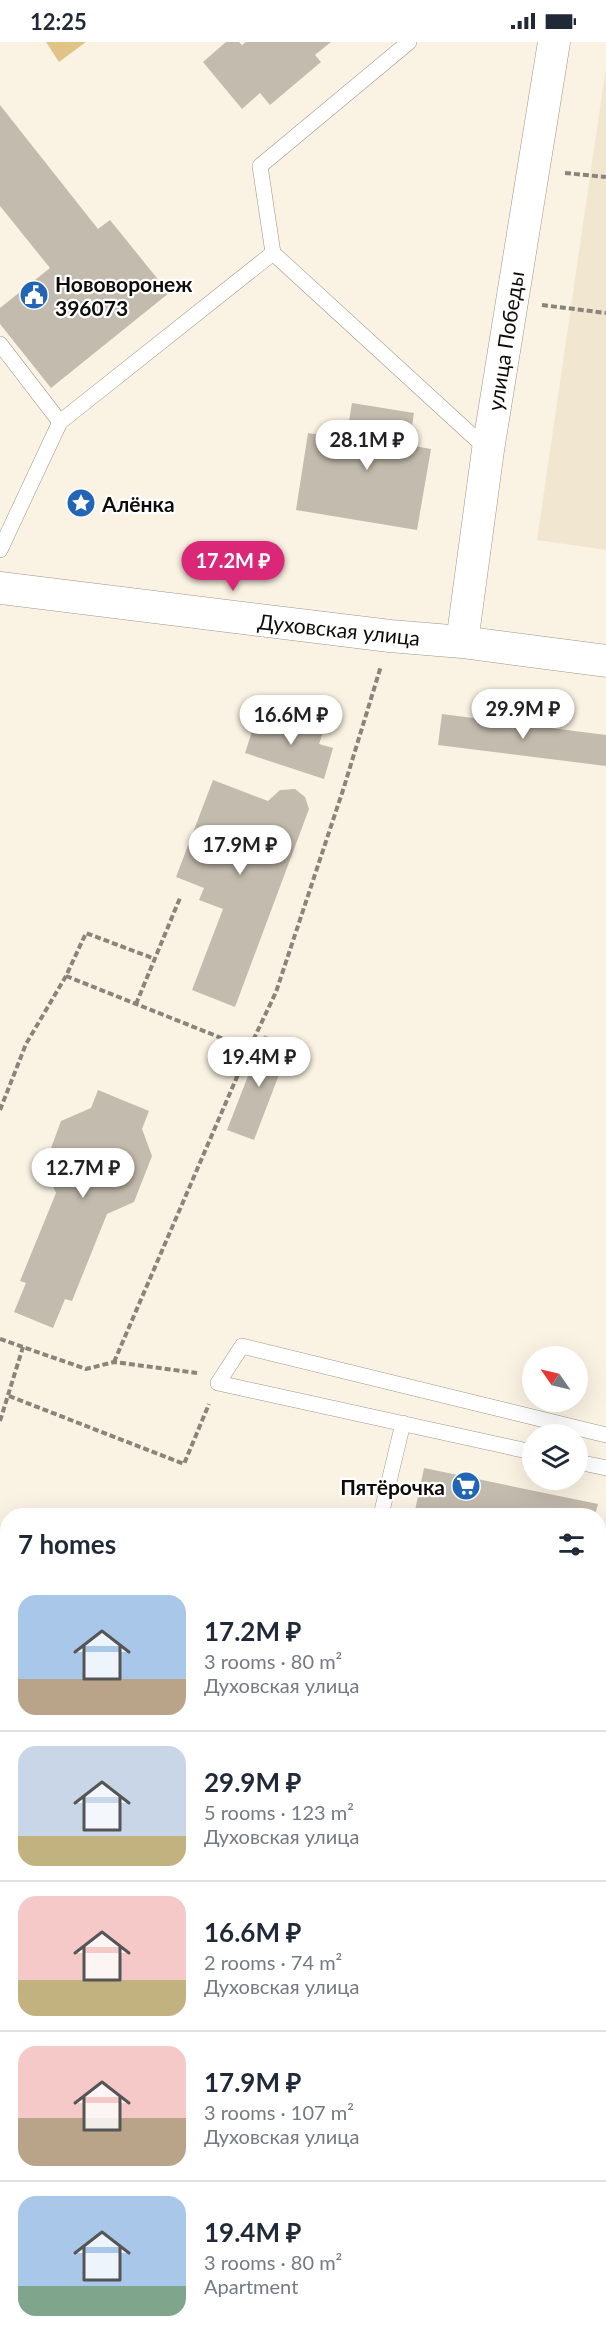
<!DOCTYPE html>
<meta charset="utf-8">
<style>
:root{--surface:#fff;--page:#f6f6f7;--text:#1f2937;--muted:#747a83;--line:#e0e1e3;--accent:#db2777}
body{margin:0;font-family:Lato,sans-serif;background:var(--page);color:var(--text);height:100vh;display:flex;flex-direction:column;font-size:22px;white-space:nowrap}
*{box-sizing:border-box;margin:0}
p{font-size:20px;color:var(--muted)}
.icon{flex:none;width:33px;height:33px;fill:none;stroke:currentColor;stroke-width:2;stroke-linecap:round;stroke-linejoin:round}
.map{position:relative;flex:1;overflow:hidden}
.drawer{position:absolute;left:0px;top:1466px;width:606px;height:836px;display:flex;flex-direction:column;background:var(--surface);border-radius:24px 24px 0 0;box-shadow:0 6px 24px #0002}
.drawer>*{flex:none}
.needle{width:39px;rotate:304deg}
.buttons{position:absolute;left:522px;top:1304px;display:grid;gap:12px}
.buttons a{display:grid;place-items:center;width:66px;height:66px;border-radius:50%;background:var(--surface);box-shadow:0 6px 24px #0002;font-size:30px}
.price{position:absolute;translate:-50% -51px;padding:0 14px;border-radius:21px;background:#fff;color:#222;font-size:20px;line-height:39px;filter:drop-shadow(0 2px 3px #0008)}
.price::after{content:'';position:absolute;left:50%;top:36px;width:18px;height:14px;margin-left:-9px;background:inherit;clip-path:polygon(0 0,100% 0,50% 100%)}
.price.selected{background:var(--accent);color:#fff}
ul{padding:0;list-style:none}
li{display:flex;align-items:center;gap:18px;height:150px;padding:0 18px}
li+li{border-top:2px solid var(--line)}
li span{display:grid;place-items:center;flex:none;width:168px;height:120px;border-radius:18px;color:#555}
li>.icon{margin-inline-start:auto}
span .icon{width:72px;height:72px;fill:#fffc;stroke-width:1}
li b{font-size:26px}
h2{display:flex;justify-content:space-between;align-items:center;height:72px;padding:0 18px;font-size:26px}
.status{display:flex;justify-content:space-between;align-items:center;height:42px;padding:0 30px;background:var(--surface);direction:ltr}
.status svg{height:16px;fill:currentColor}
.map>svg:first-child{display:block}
</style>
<div class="status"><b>12:25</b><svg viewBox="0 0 49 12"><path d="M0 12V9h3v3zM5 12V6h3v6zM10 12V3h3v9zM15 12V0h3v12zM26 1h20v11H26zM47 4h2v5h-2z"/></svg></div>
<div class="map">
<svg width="606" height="2300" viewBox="0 0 606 2300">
<rect width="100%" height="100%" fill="#faf3e3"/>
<!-- built -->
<path fill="#f1e6d0" d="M606 25V508L537 498Z"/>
<!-- green -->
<path fill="#e1c387" d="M46 0H86L59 20Z"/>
<!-- forest -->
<path fill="#dbb66b" d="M606 2085V2189L598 2146 599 2124Z"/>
<!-- building -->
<path fill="#c3bbad" d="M226 0H239L242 3 246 0H331L315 13 321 20 270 63 260 51 242 67 203 20Z
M0 63 98 187 110 178 169 251 51 346 0 282V266L50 226 0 164Z
M352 361 414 371 409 403 431 407 417 488 296 468 308 391 346 397Z
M276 672 324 688 319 702 333 706 324 737 245 711 255 680 272 686Z
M442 672 606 693V724L438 703Z
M213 738 268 759 280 748 295 747 305 755 309 767 235 965 192 948 223 867 199 858 204 846 176 835Z
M264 993 290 1004 254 1098 227 1088Z
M98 1048 149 1069 142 1087 152 1114 134 1160 107 1172 72 1259 65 1257 53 1286 14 1270 26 1241 20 1239 56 1151 44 1125 61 1079 91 1066Z
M424 1426 598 1462 595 1473H414Z
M0 1661 8 1664V2109L0 2106Z"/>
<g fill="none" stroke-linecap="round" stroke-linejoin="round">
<!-- service casing -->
<g stroke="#9d9688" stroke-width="16">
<path id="service" d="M273 211 260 124 409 0
M0 302 60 380
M0 508 60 380 273 211 488 408
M532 1410 218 1341 242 1304 606 1393
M578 1420 606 1426
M381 1473 403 1381
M598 1570 606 1534
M598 1584 606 1586
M0 1592 8 1595"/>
</g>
<!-- minor casing -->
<g stroke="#9d9688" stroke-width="33">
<path id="minor" d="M0 546 390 594 462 600 606 619
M462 600 488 408 554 0"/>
</g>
<!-- tertiary casing -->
<g stroke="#9d9688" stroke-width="34">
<path id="tertiary" d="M598 1806 606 1770
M0 2210H8
M458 2294 471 2300
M497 2300 498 2294"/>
</g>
<!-- path -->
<path stroke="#8a857b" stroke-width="4" stroke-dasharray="6 3" stroke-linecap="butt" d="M565 131 606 135
M542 263 606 271
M66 934 249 1007
M136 962 180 856
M0 1068 26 1002 66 934 86 891 155 917
M0 1297 86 1327 114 1320 197 1331
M114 1320 249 1007 276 950 344 745 381 624
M9 1354 184 1422 209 1362
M0 1379 23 1305
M598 1635 604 1609
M0 2154H8
M598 2273 606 2287
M0 2274 8 2275
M173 2294 225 2300"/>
<!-- service -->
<use href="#service" stroke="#fff" stroke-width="15"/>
<!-- minor -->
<use href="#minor" stroke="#fff" stroke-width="32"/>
<!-- tertiary -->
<use href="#tertiary" stroke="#fff" stroke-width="33"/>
</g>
<!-- icons -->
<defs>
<g id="civic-disc" transform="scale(1.5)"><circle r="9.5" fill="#2264b5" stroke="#fff"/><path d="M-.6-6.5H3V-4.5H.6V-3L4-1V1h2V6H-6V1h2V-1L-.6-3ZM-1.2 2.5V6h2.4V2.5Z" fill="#fff"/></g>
<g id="sight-disc" transform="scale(1.5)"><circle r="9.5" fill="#2264b5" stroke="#fff"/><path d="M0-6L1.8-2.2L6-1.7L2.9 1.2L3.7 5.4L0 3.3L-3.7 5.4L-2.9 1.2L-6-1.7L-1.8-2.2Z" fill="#fff"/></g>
<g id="supermarket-disc" transform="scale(1.5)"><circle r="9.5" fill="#2264b5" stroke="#fff"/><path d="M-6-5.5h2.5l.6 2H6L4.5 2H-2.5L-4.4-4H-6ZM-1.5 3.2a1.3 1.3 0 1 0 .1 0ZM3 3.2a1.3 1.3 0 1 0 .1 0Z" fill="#fff"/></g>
</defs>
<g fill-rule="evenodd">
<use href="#civic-disc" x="34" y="253"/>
<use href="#sight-disc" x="81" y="461"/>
<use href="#supermarket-disc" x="466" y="1444"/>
</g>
<g text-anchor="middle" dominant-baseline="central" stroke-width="4.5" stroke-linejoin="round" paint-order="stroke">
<!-- poi labels -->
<g font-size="21" font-weight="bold" fill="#0f0c08" stroke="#fff" text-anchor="start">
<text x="55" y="241">Нововоронеж<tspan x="55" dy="24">396073</tspan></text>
<text x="102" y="461">Алёнка</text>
<text x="445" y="1444" text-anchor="end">Пятёрочка</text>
</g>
<!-- street labels -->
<g font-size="21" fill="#0f0c08" stroke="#fff">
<text transform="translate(505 299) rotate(-81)">улица Победы</text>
<text transform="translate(339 587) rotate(6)">Духовская улица</text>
</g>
</g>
</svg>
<div class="buttons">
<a><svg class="needle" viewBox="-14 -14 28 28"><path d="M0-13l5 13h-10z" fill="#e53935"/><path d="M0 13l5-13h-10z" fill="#747a83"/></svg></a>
<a><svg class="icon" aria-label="layers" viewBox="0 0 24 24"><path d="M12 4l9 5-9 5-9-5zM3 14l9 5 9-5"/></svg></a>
</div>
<b class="price" style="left:367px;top:429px">28.1M ₽</b>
<b class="price selected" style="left:233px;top:550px">17.2M ₽</b>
<b class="price" style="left:523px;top:698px">29.9M ₽</b>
<b class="price" style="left:291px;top:704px">16.6M ₽</b>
<b class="price" style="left:240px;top:834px">17.9M ₽</b>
<b class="price" style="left:259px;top:1046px">19.4M ₽</b>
<b class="price" style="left:83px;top:1157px">12.7M ₽</b>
<section class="drawer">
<h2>7 homes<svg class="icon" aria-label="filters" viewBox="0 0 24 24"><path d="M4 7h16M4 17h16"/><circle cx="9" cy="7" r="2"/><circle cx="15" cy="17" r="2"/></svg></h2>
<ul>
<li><span style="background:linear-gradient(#a9c7e8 70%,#b9a48a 0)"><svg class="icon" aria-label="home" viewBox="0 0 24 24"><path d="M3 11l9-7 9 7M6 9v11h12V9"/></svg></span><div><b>17.2M ₽</b><p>3 rooms · 80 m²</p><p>Духовская улица</p></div></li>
<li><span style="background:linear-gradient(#c9d6e8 75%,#c2b280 0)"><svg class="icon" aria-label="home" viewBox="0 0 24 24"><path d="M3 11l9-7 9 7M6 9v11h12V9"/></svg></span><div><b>29.9M ₽</b><p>5 rooms · 123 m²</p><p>Духовская улица</p></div></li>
<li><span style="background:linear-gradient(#f6c9c9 70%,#c2b280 0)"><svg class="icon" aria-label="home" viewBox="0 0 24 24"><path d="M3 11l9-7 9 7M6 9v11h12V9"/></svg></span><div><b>16.6M ₽</b><p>2 rooms · 74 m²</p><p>Духовская улица</p></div></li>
<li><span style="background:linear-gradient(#f6c9c9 60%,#b9a48a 0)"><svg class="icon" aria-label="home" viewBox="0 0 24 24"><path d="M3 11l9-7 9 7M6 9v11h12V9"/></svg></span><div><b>17.9M ₽</b><p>3 rooms · 107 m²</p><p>Духовская улица</p></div></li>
<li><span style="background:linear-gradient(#a9c7e8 75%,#7fa58c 0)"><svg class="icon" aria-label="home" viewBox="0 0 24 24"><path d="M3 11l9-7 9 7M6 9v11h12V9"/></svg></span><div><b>19.4M ₽</b><p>3 rooms · 80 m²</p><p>Apartment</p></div></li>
</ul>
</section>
</div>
